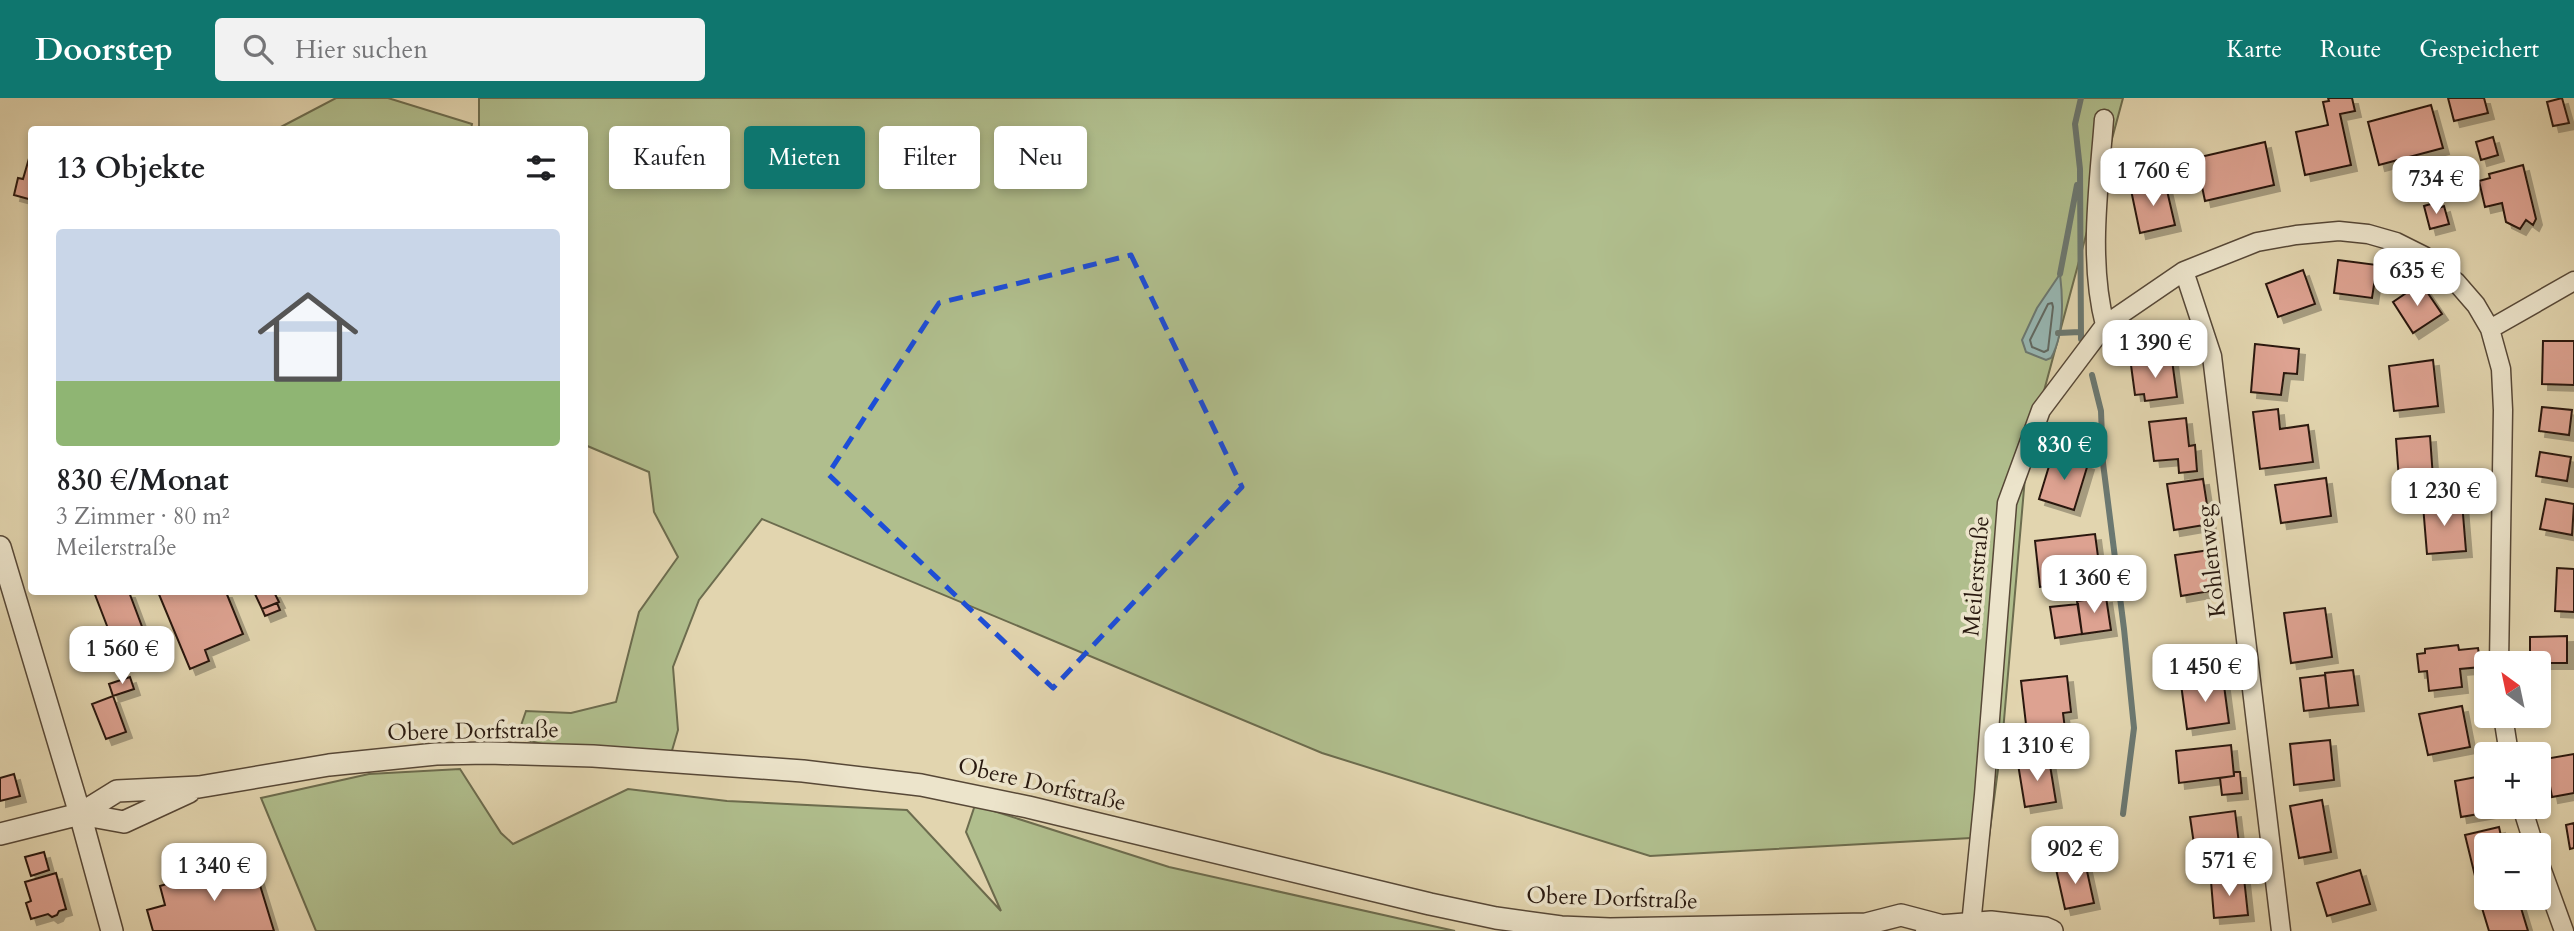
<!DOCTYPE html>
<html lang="de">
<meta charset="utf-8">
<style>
:root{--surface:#fff;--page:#f2f2f2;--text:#202124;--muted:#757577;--accent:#0f766e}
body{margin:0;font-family:Cardo,serif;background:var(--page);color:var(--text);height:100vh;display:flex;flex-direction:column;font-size:26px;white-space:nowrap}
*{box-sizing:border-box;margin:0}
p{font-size:23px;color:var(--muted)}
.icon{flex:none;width:38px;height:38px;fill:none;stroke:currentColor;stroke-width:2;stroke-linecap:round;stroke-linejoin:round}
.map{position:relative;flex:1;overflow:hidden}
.drawer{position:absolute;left:28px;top:28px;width:560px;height:469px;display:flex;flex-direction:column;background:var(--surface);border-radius:7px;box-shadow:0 4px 10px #0003}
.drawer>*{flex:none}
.banner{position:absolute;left:609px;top:28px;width:665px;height:63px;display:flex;gap:14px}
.needle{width:46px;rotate:327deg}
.fabs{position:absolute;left:2474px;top:553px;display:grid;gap:14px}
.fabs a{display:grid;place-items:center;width:77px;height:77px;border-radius:7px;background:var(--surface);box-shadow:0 4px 10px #0003;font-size:35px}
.price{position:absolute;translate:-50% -60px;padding:0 16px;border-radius:14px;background:#fff;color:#222;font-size:23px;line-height:46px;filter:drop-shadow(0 2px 4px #0008)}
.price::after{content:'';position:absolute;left:50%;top:42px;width:21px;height:16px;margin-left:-10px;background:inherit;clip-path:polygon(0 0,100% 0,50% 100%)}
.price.current{background:var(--accent);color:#fff}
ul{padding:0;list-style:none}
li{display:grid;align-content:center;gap:14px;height:371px;padding:0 28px}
li span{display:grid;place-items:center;height:217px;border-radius:7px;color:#555}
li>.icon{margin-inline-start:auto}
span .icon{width:126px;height:126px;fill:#fffc;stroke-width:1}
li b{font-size:30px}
h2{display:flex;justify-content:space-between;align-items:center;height:84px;padding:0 28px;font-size:30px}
.pill{padding:0 24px;border-radius:7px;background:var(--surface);box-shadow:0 4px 10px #0003;font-size:24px;line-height:63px}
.pill.current{background:var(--accent);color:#fff}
header{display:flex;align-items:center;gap:42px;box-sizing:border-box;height:98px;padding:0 35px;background:var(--accent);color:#fff}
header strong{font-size:33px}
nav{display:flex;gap:38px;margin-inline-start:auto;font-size:24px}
.search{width:490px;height:63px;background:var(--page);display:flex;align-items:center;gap:18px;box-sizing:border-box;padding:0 24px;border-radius:7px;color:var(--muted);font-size:26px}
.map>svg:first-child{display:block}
</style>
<header>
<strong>Doorstep</strong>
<div class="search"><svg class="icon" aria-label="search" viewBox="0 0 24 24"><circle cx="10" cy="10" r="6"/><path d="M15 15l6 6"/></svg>Hier suchen</div>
<nav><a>Karte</a><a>Route</a><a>Gespeichert</a></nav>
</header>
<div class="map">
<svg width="2574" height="833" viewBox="0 0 2574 833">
<defs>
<filter id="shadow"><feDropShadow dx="6" dy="6" stdDeviation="0" flood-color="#0004"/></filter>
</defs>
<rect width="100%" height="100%" fill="#e2d5af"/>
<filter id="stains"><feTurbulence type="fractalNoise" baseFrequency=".00286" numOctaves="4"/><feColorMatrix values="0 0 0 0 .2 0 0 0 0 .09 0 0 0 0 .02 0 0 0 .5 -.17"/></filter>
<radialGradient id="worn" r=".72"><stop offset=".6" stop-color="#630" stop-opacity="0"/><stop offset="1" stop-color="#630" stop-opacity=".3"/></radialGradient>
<!-- green -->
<path fill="#b0be8d" stroke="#6c6c4e" stroke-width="2" d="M336 0H388L472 26 471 31H277Z
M479 0H2123L2027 356 2003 634 1989 739 1650 758 1322 655 762 421 699 502 673 569 678 632 671 656 569 654 517 639 526 613 571 615 616 604 639 514 678 459 654 414 649 374 585 347 584 32H479Z
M460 671 501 735 513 746 628 691 727 703 907 712 1001 813 966 734 975 707 1169 769 1455 833H316L261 700 369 676Z"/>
<!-- water -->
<path fill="#97b7b3" stroke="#6b7871" stroke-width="2" d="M2060 176C2063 201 2064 237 2051 260L2046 262 2026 254 2022 242 2037 210Z"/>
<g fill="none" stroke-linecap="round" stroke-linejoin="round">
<!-- shore -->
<path stroke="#606861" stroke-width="2" d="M2048 206 2052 205 2053 209 2048 252 2044 254 2032 249 2030 242Z"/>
<!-- stream -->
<path stroke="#6b7871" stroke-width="6" d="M2060 176 2077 87
M2058 235 2080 234
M2081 241 2080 71 2075 26 2081 0
M2092 277 2101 313 2103 365 2124 531 2134 630 2123 716"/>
</g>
<!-- building -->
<path fill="#dda291" stroke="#29190f" stroke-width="2" filter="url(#shadow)" d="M2328 0H2352L2355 13 2340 16 2351 67 2305 77 2296 34 2328 27 2323 4 2329 3Z
M2448 0H2484L2488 15 2454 23Z
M2562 0 2569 25 2553 28 2547 4Z
M2431 7 2443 50 2379 67 2368 24Z
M2493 39 2498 57 2481 62 2476 44Z
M2265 44 2274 87 2205 103 2196 60Z
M32 50V102L14 97 18 80 23 81Z
M2523 67 2536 121 2533 127 2526 122 2520 131 2506 124 2502 105 2485 109 2479 83 2490 80 2489 76Z
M2165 84 2175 127 2140 135 2131 92Z
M2434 105 2436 111 2444 108 2449 126 2430 131 2424 108Z
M2338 162 2377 167 2372 200 2334 195Z
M2303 172 2315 206 2278 219 2266 186Z
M2421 185 2442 216 2413 235 2393 204Z
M2543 243H2574V287L2542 286Z
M2255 246 2299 251 2297 276 2284 275 2281 297 2251 294Z
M2172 262 2177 299 2145 303 2144 296 2135 297 2131 267Z
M2433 262 2438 308 2394 313 2389 268Z
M2542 309 2572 312 2569 337 2539 333Z
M2278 311 2280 331 2308 327 2313 364 2260 371 2253 314Z
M2186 320 2189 348 2195 347 2197 373 2179 375 2178 361 2154 363 2149 324Z
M2430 338 2433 380 2399 382 2396 341Z
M2540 354 2571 359 2567 383 2536 378Z
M2053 355 2088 366 2074 412 2039 401Z
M2326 380 2331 418 2281 425 2275 387Z
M2203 381 2210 426 2174 432 2167 386Z
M2546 401 2574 406 2572 437 2540 431Z
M2462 404 2466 453 2427 456 2423 407Z
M2095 436 2101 481 2072 484 2070 462 2063 463 2066 486 2040 489 2035 443Z
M2210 452 2216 492 2181 498 2175 457Z
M2557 470 2574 471V514L2555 513Z
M94 494H129L144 534 114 546Z
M158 494H226L243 536 205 552 209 563 190 571Z
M254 494H274L279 504 262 511Z
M2106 499 2111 532 2082 536 2077 503Z
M277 505 280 512 265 518 262 511Z
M2078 506 2082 536 2055 540 2050 509Z
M2325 510 2332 559 2291 565 2284 515Z
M2567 538V565H2530V539Z
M2458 547 2459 552 2478 550 2481 569 2460 571 2462 589 2429 593 2427 573 2419 574 2417 556 2425 555V551Z
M2353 572 2358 607 2329 610 2325 575Z
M2325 577 2329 610 2304 613 2300 580Z
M2067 578 2071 614 2063 615 2065 631 2027 635 2021 583Z
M130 579 134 591 113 598 109 586Z
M2223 580 2229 625 2187 631 2181 586Z
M113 598 126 634 106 641 92 606Z
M2462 608 2470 649 2428 657 2419 616Z
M2330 642 2334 682 2294 687 2290 646Z
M2231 647 2234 678 2179 685 2176 653Z
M2574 656V695L2552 699 2545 661Z
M2049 661 2056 704 2025 709 2018 666Z
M2234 674H2240L2242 695 2222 697 2220 680 2234 678Z
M14 676 20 698 0 703V680Z
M2487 677V709H2495L2496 713 2461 719 2455 683Z
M2322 702 2331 754 2299 760 2290 708Z
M2235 713 2240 754 2196 760 2190 719Z
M2574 725V750L2570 751 2566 727Z
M2499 729 2503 747H2487V779L2476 782 2465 737Z
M44 754 49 772 31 778 25 759Z
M252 761 274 833H153L147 812 165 807 160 788Z
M2085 764 2094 805 2065 811 2056 771Z
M2360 772 2370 806 2327 818 2317 785Z
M56 775 66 811 59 813 57 817 52 819 48 816 31 821 26 805 31 803 25 784Z
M2244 780 2248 817 2214 820 2211 783Z
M2518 800 2528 833H2489L2482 810Z"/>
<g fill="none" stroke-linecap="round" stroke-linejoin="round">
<!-- minor casing -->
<g stroke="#574837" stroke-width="21">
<path id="minor" d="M2104 21C2099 88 2088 161 2105 227
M2184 173 2212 258 2281 833
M2490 231 2574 183
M2503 618 2509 656
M2522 709 2534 747
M2539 764 2564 833
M1971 827 1984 697 2007 405 2041 312 2105 227 2184 173 2257 144 2296 137 2339 133 2368 136 2396 144 2424 158 2456 184 2476 207 2490 231 2501 271 2503 312 2499 565"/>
</g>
<!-- tertiary casing -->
<g stroke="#574837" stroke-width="24">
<path id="tertiary" d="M0 449 80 716 112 833
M80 716 124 724 189 694
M0 736 80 716 117 693 199 689 329 667 436 656 488 655 593 658 803 673 921 687 1028 709 1430 806 1496 820 1561 829 1610 831 1866 826 1901 817 1939 827
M1926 829 1991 824 2045 830 2052 833"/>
</g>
<!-- minor -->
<use href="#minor" stroke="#ece4cb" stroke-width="18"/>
<!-- tertiary -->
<use href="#tertiary" stroke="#ece4cb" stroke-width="21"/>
</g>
<!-- marked area -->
<path fill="none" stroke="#1d4ed8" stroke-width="5" stroke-dasharray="14 9" stroke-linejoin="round" d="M1131 157 1242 389 1053 590 828 376 939 205Z"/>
<g text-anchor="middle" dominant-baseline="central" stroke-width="7" stroke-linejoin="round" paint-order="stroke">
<!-- street labels -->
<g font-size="23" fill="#29190f" stroke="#ece4cb">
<text transform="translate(2211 463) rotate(-97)">Kohlenweg</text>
<text transform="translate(1976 478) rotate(-85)">Meilerstraße</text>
<text transform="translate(473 633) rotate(-1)">Obere Dorfstraße</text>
<text transform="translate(1042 686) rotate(13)">Obere Dorfstraße</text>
<text transform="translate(1612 800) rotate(2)">Obere Dorfstraße</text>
</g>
</g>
<rect width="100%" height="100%" filter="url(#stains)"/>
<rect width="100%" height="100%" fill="url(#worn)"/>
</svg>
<div class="fabs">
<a><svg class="needle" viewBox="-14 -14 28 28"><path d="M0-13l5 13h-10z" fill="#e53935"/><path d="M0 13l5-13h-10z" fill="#757577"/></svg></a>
<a>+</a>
<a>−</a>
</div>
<b class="price" style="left:2153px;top:110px">1 760 €</b>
<b class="price" style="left:2436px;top:118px">734 €</b>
<b class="price" style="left:2417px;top:210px">635 €</b>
<b class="price" style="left:2155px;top:282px">1 390 €</b>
<b class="price current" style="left:2064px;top:384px">830 €</b>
<b class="price" style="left:2444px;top:430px">1 230 €</b>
<b class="price" style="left:2094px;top:517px">1 360 €</b>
<b class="price" style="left:122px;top:588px">1 560 €</b>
<b class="price" style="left:2205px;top:606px">1 450 €</b>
<b class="price" style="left:2037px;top:685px">1 310 €</b>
<b class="price" style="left:2075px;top:788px">902 €</b>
<b class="price" style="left:2229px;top:800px">571 €</b>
<b class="price" style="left:214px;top:805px">1 340 €</b>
<div class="banner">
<a class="pill">Kaufen</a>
<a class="pill current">Mieten</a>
<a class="pill">Filter</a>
<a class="pill">Neu</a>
</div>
<section class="drawer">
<h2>13 Objekte<svg class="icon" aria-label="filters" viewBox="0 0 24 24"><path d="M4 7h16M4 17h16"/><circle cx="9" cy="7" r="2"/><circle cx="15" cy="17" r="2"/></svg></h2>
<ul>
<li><span style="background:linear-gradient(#c9d6e8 70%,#8fb573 0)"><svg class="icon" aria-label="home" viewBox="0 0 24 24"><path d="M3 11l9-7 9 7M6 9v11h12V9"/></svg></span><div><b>830 €/Monat</b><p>3 Zimmer · 80 m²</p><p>Meilerstraße</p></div></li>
</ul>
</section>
</div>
